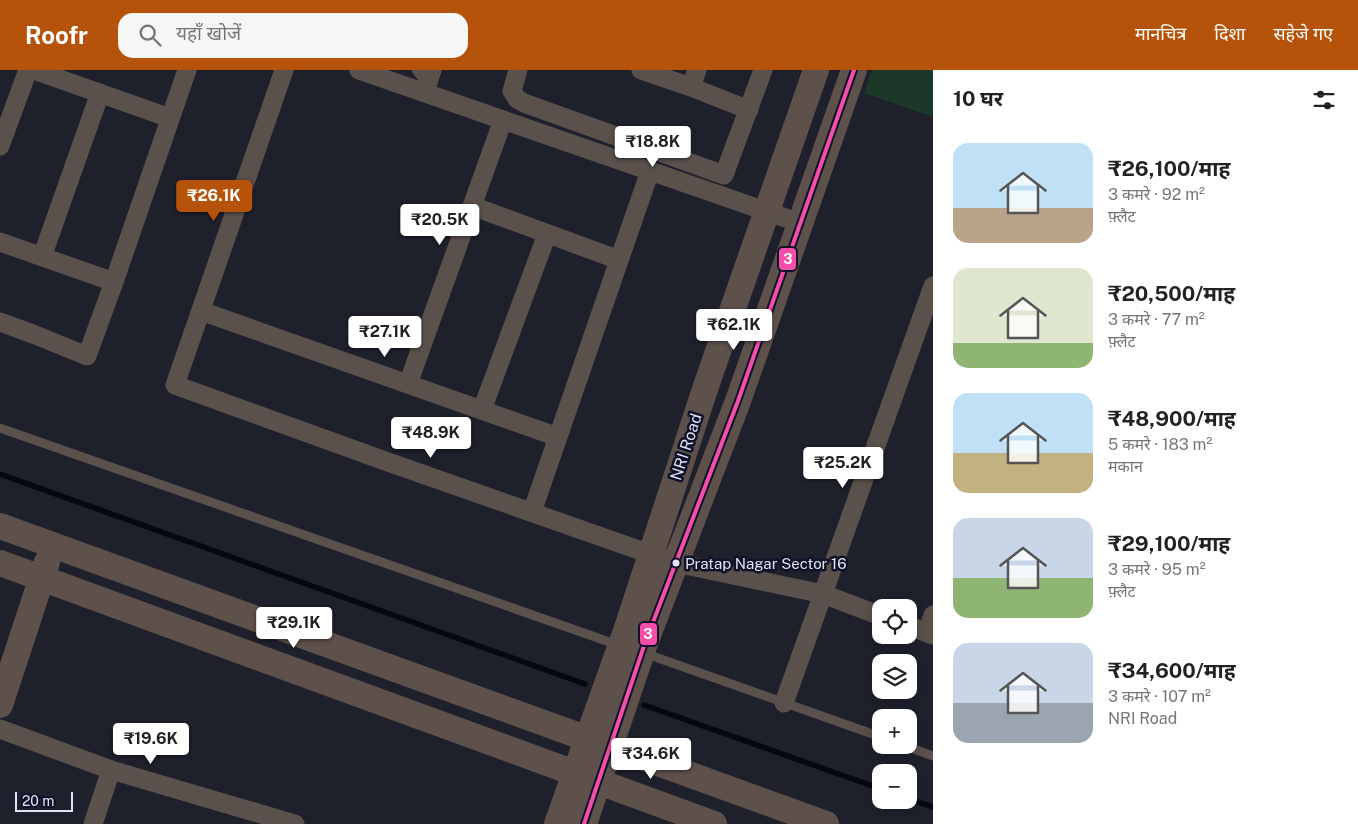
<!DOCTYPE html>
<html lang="hi">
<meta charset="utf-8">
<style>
:root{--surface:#fff;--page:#f6f6f6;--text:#222;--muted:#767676;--accent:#b45309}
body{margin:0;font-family:"Public Sans","Noto Sans Devanagari",sans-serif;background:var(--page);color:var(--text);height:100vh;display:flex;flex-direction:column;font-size:19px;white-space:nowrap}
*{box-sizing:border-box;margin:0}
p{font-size:16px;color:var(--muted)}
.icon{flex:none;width:28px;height:28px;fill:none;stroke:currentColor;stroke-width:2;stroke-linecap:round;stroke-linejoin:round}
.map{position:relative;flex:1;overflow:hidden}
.drawer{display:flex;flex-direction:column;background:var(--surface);width:425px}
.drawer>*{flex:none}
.fabs{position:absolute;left:872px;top:529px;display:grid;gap:10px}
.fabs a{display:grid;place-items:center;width:45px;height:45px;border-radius:10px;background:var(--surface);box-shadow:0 2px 12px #0003;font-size:25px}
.scale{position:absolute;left:15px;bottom:12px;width:58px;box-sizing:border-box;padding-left:5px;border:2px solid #dfe3f3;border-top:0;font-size:14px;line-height:18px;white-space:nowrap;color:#dfe3f3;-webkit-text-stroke:4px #0f1228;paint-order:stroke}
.price{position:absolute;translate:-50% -42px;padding:0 11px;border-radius:5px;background:#fff;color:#222;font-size:16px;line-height:32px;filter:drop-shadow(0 1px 2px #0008)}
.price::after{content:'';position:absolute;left:50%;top:30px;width:15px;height:11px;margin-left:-8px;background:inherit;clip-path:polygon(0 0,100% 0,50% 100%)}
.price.selected{background:var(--accent);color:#fff}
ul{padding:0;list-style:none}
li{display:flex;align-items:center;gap:15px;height:125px;padding:0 20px}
li span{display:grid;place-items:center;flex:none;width:140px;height:100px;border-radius:15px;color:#555}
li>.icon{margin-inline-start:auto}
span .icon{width:60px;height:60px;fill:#fffc;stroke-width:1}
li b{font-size:21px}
h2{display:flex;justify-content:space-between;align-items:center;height:60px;padding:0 20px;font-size:21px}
header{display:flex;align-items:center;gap:30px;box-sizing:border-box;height:70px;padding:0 25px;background:var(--accent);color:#fff}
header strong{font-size:24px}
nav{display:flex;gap:28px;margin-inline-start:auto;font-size:18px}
.search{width:350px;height:45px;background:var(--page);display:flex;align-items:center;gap:12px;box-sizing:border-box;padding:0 18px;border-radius:15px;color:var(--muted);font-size:19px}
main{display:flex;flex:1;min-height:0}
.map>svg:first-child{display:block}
</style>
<header>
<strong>Roofr</strong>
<div class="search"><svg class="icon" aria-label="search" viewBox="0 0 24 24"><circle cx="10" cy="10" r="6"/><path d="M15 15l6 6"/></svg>यहाँ खोजें</div>
<nav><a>मानचित्र</a><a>दिशा</a><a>सहेजे गए</a></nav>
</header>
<main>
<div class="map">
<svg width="933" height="754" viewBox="0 0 933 754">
<rect width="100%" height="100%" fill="#1e202c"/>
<!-- green -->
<path fill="#1c3828" d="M872 0H933V47L864 23Z"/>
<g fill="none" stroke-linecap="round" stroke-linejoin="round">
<!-- stream -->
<path stroke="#03090f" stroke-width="5.5" d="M0 404 585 614
M644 635 881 719
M909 729 933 737"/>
<!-- lane -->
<path stroke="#5a504c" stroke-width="9" d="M416 0 427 14
M0 358 618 575
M644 583 881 667
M903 675 933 686"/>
<!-- street -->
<path stroke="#5a504c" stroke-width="19" d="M34 0 170 48
M284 0 175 315 388 392 676 493 823 524 881 546
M359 0 800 153
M518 0 512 21 517 29 524 33 724 105 763 0
M641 0 691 17 749 40
M691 17 697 0
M425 22 432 0
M0 76 28 0
M472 136 619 190
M0 172 114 212
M42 187 100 23
M201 241 558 367
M0 252 33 264 87 286 114 212 187 0
M408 314 503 50
M482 340 547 164
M532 442 650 101
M909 556 933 565
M927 563 933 545
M784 633 933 216
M0 659 111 700 295 754
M93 754 111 700"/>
<!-- secondary -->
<path stroke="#5e514b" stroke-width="26" d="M0 456 588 669 611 676 826 754
M0 493 714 754
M0 635 47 492
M557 754 626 561 706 316 816 0
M584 754 645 573 738 331 854 0"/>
<!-- bus-1 casing -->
<g stroke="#0f1228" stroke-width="8">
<path id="bus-1" d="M584 754 645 573 738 331 854 0"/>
</g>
<!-- bus-1 -->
<use href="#bus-1" stroke="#f54da8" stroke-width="4"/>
</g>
<!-- markers -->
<circle fill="#dfe3f3" stroke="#0f1228" stroke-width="2" cx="676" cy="493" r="4.5"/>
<g text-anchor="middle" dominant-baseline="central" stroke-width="5" stroke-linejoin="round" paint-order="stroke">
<!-- bus labels -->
<g font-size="15" fill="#dfe3f3" stroke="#0f1228" text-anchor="start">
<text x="685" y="493">Pratap Nagar Sector 16</text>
</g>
<!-- street labels -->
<g font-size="16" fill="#dfe3f3" stroke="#0f1228">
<text transform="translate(686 377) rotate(-72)">NRI Road</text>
</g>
</g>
<g stroke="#0f1228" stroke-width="2">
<rect x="778" y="177" width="19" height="24" rx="5" fill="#f54da8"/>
<rect x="639" y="552" width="19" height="24" rx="5" fill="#f54da8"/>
</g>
<g font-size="14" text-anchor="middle" font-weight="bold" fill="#fff">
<text x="788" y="194">3</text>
<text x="648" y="569">3</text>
</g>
</svg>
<div class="fabs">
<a><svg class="icon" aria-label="locate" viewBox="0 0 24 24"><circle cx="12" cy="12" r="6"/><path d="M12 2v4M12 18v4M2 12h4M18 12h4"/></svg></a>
<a><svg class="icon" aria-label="layers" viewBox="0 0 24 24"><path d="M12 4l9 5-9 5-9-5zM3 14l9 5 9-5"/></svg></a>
<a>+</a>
<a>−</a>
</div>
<div class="scale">20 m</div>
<b class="price" style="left:653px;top:98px">₹18.8K</b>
<b class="price selected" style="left:214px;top:152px">₹26.1K</b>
<b class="price" style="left:440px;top:176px">₹20.5K</b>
<b class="price" style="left:734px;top:281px">₹62.1K</b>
<b class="price" style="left:385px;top:288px">₹27.1K</b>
<b class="price" style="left:431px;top:389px">₹48.9K</b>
<b class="price" style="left:843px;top:419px">₹25.2K</b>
<b class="price" style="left:294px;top:579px">₹29.1K</b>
<b class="price" style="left:151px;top:695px">₹19.6K</b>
<b class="price" style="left:651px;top:710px">₹34.6K</b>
</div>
<section class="drawer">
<h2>10 घर<svg class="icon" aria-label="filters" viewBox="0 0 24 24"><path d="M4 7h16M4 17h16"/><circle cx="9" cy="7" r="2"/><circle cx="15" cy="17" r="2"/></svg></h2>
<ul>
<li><span style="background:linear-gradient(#bfe0f5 65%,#b9a48a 0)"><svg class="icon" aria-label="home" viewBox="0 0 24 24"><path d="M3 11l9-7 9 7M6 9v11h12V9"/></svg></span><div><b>₹26,100/माह</b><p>3 कमरे · 92 m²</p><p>फ़्लैट</p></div></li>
<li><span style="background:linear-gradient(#dfe7d0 75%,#8fb573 0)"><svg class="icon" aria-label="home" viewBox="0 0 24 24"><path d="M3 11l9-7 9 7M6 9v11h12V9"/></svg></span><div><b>₹20,500/माह</b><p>3 कमरे · 77 m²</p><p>फ़्लैट</p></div></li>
<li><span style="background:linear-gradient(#bfe0f5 60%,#c2b280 0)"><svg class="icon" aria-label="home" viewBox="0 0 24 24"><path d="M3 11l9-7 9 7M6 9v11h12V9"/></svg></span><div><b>₹48,900/माह</b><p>5 कमरे · 183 m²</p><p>मकान</p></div></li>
<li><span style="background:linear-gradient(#c9d6e8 60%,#8fb573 0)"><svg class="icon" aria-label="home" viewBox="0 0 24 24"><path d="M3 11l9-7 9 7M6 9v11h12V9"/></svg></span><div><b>₹29,100/माह</b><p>3 कमरे · 95 m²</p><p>फ़्लैट</p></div></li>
<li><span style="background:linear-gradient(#c9d6e8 60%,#9aa5b1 0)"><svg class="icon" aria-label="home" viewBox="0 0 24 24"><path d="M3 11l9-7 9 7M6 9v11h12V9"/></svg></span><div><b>₹34,600/माह</b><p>3 कमरे · 107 m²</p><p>NRI Road</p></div></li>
</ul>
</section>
</main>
